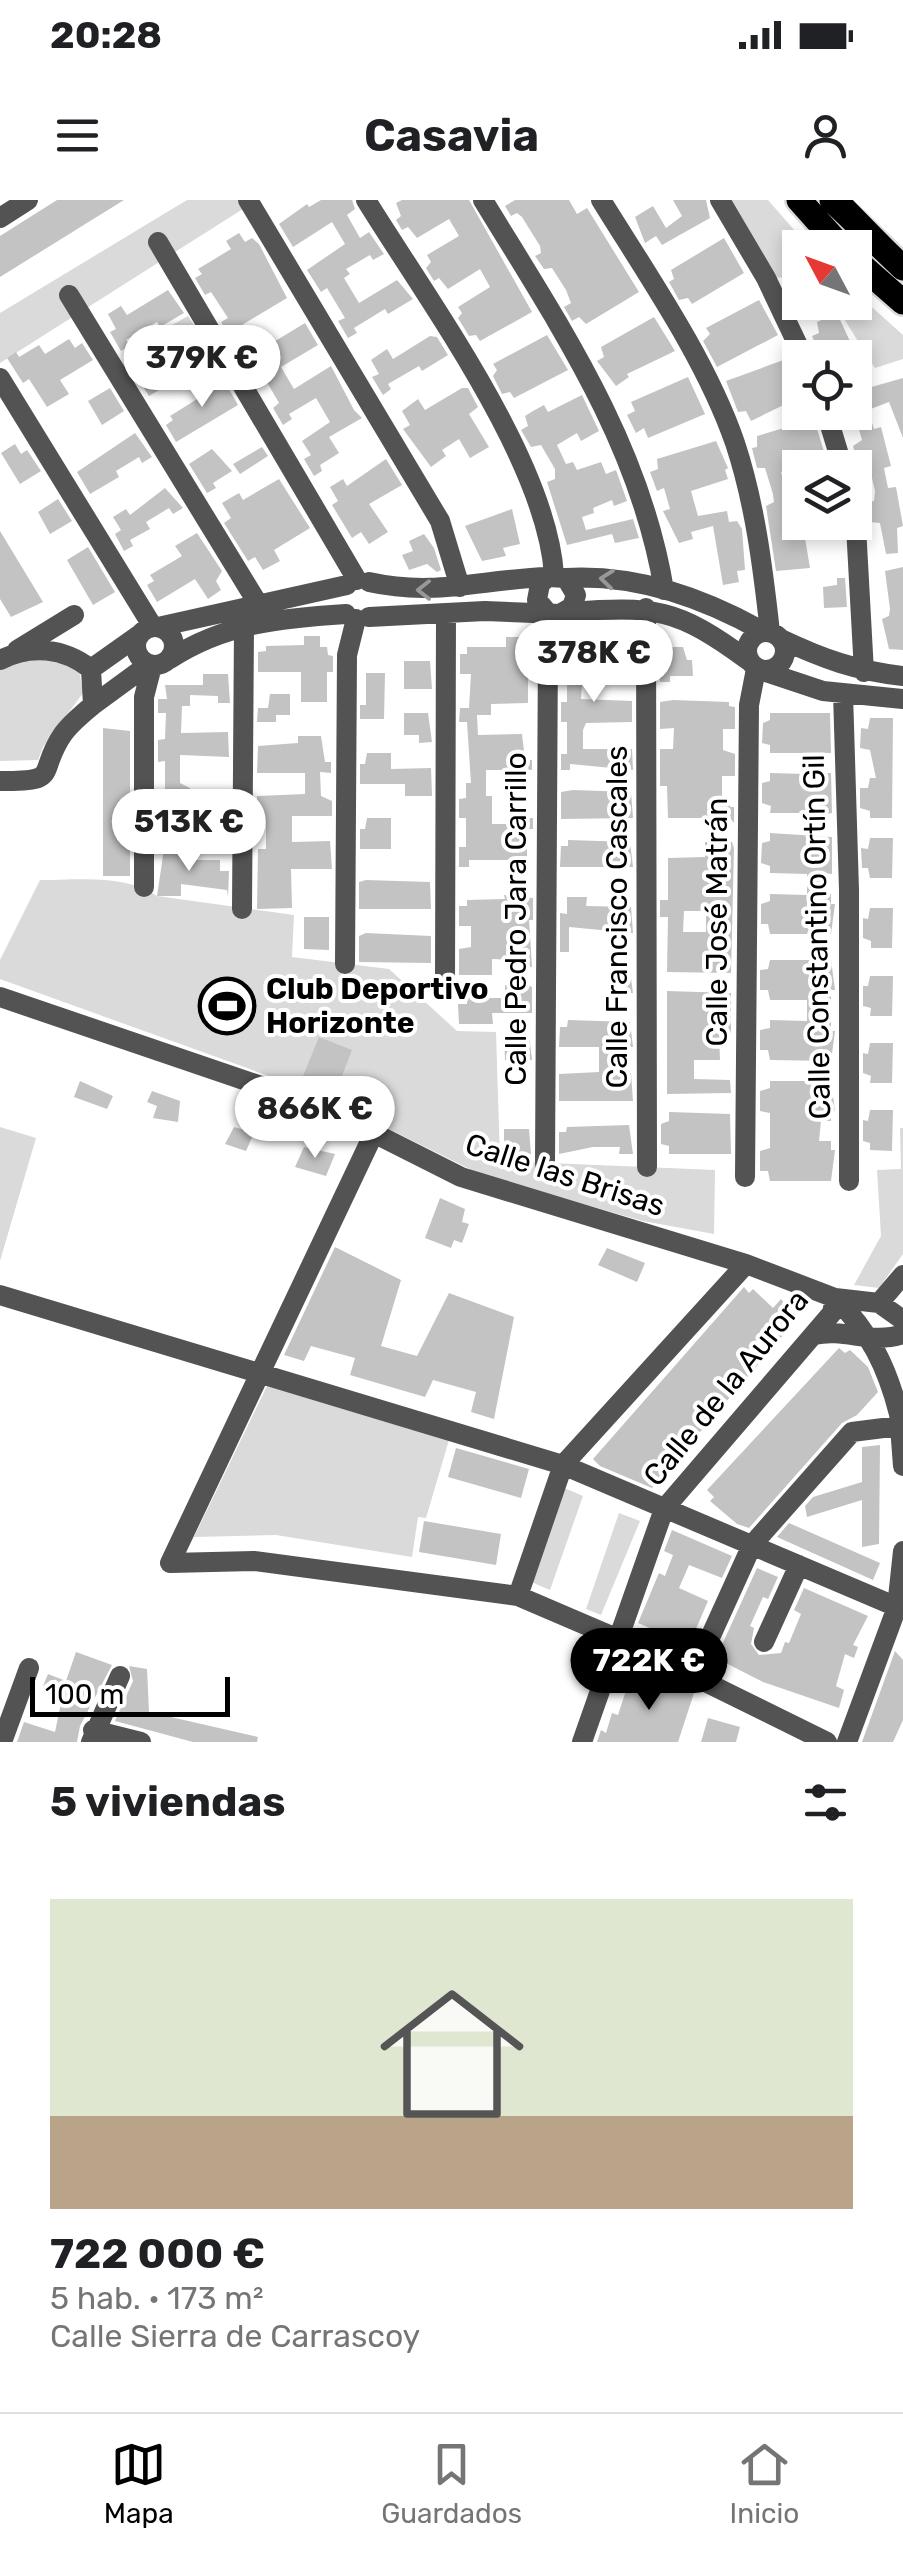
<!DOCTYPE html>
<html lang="es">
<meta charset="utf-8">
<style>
:root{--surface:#fff;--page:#f2f2f2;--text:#202124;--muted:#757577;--line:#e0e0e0;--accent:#000}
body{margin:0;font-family:Rubik,sans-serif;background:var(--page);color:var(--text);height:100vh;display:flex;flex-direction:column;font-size:38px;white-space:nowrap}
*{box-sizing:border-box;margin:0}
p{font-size:32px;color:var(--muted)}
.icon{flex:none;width:55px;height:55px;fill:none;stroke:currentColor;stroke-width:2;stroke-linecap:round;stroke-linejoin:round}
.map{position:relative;height:1542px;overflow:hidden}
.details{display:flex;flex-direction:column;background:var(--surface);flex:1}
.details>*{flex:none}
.needle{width:65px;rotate:311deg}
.controls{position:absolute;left:782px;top:30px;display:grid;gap:20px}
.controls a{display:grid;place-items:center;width:90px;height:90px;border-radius:0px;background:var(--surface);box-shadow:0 5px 15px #0003;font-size:50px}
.scale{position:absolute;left:30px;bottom:25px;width:200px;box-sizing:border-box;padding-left:10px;border:5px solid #000;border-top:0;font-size:28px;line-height:35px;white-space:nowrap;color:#000;-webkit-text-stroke:8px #fff;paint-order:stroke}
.price{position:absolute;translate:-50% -85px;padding:0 22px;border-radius:35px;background:#fff;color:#222;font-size:32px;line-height:65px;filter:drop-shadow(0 2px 5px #0008)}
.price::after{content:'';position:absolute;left:50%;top:60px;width:30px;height:22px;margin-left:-15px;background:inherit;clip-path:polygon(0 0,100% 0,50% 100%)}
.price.selected{background:var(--accent);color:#fff}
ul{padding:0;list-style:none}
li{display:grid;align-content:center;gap:20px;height:530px;padding:0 50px}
li span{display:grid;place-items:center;height:310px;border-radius:0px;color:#555}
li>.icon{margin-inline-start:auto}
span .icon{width:180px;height:180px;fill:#fffc;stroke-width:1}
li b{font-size:42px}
h2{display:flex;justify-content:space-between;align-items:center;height:120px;padding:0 50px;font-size:42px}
.status{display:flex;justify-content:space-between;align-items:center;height:70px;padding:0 50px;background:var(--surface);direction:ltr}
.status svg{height:28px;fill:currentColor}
header{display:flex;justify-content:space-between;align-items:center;height:130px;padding:0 50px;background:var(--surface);font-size:45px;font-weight:700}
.menu{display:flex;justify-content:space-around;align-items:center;height:140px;border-top:2px solid var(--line);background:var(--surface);font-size:28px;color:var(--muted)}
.menu a{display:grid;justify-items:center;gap:5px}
.menu .selected{color:var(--accent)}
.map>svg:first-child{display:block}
</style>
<div class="status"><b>20:28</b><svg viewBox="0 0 49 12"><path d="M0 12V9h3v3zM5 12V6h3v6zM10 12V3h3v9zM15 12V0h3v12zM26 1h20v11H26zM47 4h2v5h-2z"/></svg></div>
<header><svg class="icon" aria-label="menu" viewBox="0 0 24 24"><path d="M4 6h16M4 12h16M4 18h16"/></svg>Casavia<svg class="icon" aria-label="person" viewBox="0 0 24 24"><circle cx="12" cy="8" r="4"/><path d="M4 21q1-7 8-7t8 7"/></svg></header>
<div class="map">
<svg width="903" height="1542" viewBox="0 0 903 1542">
<rect width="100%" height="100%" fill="#fff"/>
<!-- green -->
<path fill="#dadada" d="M187 0H257L0 163V113Z
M719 0H768L809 47 800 48V77L766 78Z
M855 92 903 135V159L875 168 834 103 855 102Z
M188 116 200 134 172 151 160 132Z
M38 456 79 470 83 493 43 547 38 560 0 561V470L16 460Z
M40 680C77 680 125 674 157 696L294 715 292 757 389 769 457 831 496 832 500 961 715 970 714 1034 643 1021 484 976 316 893 0 779V760Z
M0 927 36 938 0 1061Z
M900 928H903V1054L879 1088 854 1085 881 1036 877 970 901 969Z
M267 1186 449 1240 426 1318 418 1317 412 1357 276 1335 194 1337Z
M562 1287 583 1296 550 1390 529 1381Z
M619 1313 640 1321 601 1415 586 1409Z"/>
<!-- building -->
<path fill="#c3c3c3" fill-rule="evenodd" d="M57 0H124L0 77V36Z
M321 0H352L355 9 347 15 360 38 369 32 384 54 373 60 370 55 346 69 350 74 344 78 359 103 397 80 413 99 388 114 385 109 354 128 357 133 348 138 338 121 345 118 327 88 321 92 307 70 345 44 332 22 293 47 279 24 307 4 309 7Z
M402 0H469L532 112 480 141 476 135 469 136 458 118 462 113 458 107 490 87 480 69 448 89 439 78 434 81 426 68 431 62 427 55 459 36 449 19 417 38 408 27 402 30 396 20 401 16 396 3Z
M515 0H569L577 14 587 8 639 92 586 124 579 117 572 121 564 107 571 103 566 90 552 68 544 69 535 56 541 53 540 46 522 17 517 13 511 16 505 6Z
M673 0H706L710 18 662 45 656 36 645 43 635 17 653 6 666 28 682 16Z
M239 33 245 42 252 38 259 44 287 98 237 128 240 133 231 138 221 122 228 118 211 92 205 95 195 78 202 74 198 69 231 49 226 41Z
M724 38 744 73 692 104 688 98 679 100 669 82 674 79 671 70Z
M168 90 184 113 160 127 157 122 126 140 130 145 121 151 110 132 116 129 108 114 121 106 127 115Z
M759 100 778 135 717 167 703 141 710 134 706 128Z
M837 113 854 150 846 153 848 158H833L827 150 820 154 812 136 819 133 817 122Z
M654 117 675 151 627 174 629 177 616 186 597 161 604 157 601 147Z
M305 123 318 145 281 167 294 189 331 166 354 210 362 218 329 237 339 253 320 265 322 271 314 276 304 259 311 255 302 241 330 222 316 198 289 214 292 219 283 225 273 208 279 203 264 177 257 182 247 165 253 160 245 147 259 139 267 146Z
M547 135 568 170 514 198 510 192 502 194 493 176 497 170 493 164Z
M430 136 437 137 448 155 422 171 419 166 388 184 391 189 383 195 372 177 379 174 371 160 387 149 393 159Z
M69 139 75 148 82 143 93 160 60 180 69 194 47 207 29 179 23 183 7 158 16 152 19 157 39 145 45 154Z
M163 154 178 179 149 196 135 174Z
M856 156 868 188 903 178V238L889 202 868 210 874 229 881 227 891 266 884 268 888 288 896 287 903 326 897 328 898 353 886 354 880 323 870 322 868 302 874 301 875 291 869 265H858L853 246 862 240 855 215Z
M789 158 800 181V197L751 221 746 211 738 212 726 181Z
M688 177 705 214 648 238 644 228 636 233 627 215 635 211 631 202Z
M211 179 217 189 223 185 230 191 238 205 176 242 166 225 173 220 170 216 202 196 197 188Z
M110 188 124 211 102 225 88 201Z
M462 188H468L478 207 469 214 489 247 470 258 459 239 442 250 446 256 431 267 403 229 410 225 402 211 418 199 425 210Z
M582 195 599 231 581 241 577 233 557 245 566 264 573 262 577 270 601 262 606 274 616 270 627 301 614 306 612 300 593 308 594 313 582 317 586 330 633 319 639 338 615 343 612 334 567 345 547 282 555 279V269L541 245 531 247 521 230 528 226 525 216 533 211 544 205 548 212Z
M814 219 826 258 781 272 786 291 793 290 800 322H825L826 327 804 332 810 368 776 371 766 306 774 302 773 294 765 268H757L752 248 757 247V236Z
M135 233 152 257 142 263 139 257 116 271 119 277 90 294 77 272Z
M716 241 728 268 725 270 728 279 691 291 698 316 727 311 729 322 737 321 742 329 745 370 737 371 739 382 723 385 713 326 691 332 693 339 679 343 663 311 670 309 664 288 657 291 650 272 658 269 657 259Z
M15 244 21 254 27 250 41 271 20 284 1 253Z
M262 247 268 256 240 274 233 264Z
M212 249 232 271 213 283 216 288 207 293 189 264Z
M386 259 402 285 369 304 388 332 369 344 361 332 352 338 332 305 338 301 330 287 343 279 347 286Z
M279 279 310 328 274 350 280 361 263 370 255 357 248 361 224 323 231 318 222 303 239 293 243 300Z
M165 288 183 308 173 314 169 308 146 322 150 329 130 340 133 346 124 351 115 334 121 330 113 317 126 309 130 315Z
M58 299 72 321 50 334 38 312Z
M512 309 520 344 503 348 506 356 482 361 465 326Z
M0 331 43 402 11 417 0 399Z
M197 333 222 371 216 381 221 390 208 399 195 379 157 402 147 385 154 381 150 375 182 356 175 346Z
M424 334 434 348 441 370 437 372 427 364 409 370 402 355 413 351 409 341Z
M88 347 115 392 93 405 67 360Z
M903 367V450L889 449 882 419 889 416 890 409 885 371Z
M837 378H845L847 407 824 408 823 387 837 385Z
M304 436H320V447H327L328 455 333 456V472H327V502H301V472H258V452L266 451V446L304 445Z
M506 437H522V447L534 452V474H528V503L491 504V515H477L478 535 522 534 525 560H532V570H486V596H492V624H524V618H533V629H527V660H469V667H459V647H466V618H459V599L466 598V583H471L467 522H459L460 508H469L471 474H460V454H467V447H506Z
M568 447H631L632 474H588L587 483 582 484 581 499 632 501V522L586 523 583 530V549H632L633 570 570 564V570H561V554H567V522H561V502H567V474H562V454L568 453Z
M668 447H683L687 460H692L693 476H670V482H660V462H668Z
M404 461H430L432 489H404Z
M366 473H385L384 519H360V505H366Z
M203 474H228L230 503H218V496L190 495V506H182L181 533 228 532 229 557 180 555V583L190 588V604H167V610H158V590H165V561L158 562V540L165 539 166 513H158V499H167L165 485H203Z
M270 494H290V515H276V522H257L258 508H268Z
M673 500 729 502V506L735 507V529H723V550L735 554V576H722V598H729L730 607H734V623L730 618H668L667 586H660V549H673L674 528 660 529V502Z
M404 513H428L432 542 419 543V535H404Z
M770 513H830L831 553H822L820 573H831L832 613 807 618V613H770L771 606 762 603V583L770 581V573L807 574V553H770V545L762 543 763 523 770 520Z
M870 518H893L892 618H870V611L860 608V588H868L870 578H876L870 550 860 548 861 528 868 529Z
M103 528 130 531V676H103Z
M298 536H321L325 562H331V573L320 572 321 596 332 601V616H292V642L330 641 332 669H291L292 708 257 709 258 649H266V623H257V596L305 594V573H257L258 546 298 543Z
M367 553H391V569L431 568 432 596H405V584H360V564H365Z
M573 590 631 592 633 618 561 619V592Z
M367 618H391V649H360V629H365Z
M770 633 832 637V674L820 673V694H831V704H835L831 734H770L768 724H761V704L770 701V694L807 695V674L770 673V666L761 663 762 643 770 641Z
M870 638H893L892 678H870L868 668H862L861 648 868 649Z
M568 640 630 642 633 667H560L561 646H568Z
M705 642H732L734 648 731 773 667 772 668 717H660V700H668V658L705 657ZM684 711H706V732H683Z
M164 649H182L181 660H220V671H229L228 697 227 690 181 684V696H157Z
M366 680 430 682 431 709H359V682Z
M504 695 533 698V720H529L532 767 519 766 520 760 492 759V775H459V749L471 747V726H459V706H467V700L505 699Z
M567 697H587L586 706 631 707 633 733 569 727V752H560V713L567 714Z
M870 708H893L892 748H871V741L863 738V718L868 719Z
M304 717H329V750L304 749Z
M366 733 431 736V763L359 762V736Z
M770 760H831L835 790H831V800H820V820H831V831H835L831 861 770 860 768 850H760V830L770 828V820L807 821V800H770L768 790H760V770L768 769Z
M613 764H629L633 793H619L620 786H613Z
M870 776H893L892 816H870L871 808 863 806V786H868Z
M526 784 532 787V813H492L493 824H459L458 804H467V798H505V785Z
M667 791 731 793V833H719L720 860H694V879L730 880 731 893 667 894Z
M568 820 630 822 633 847H611V873H631L633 901H559V874L599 872V847H559L560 827H567Z
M504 835H529L532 860H505Z
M319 837 352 850 337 889 303 876Z
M870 843H893L892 883H870L871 876 863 873V853L868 854Z
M80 881 113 896 107 909 74 897Z
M770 881H831L835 911H831V921H821L819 941H831V950H835L831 981H770L768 971H760V951L770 948V913L760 911V891L770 888Z
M152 891 180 901 178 922 153 918 157 906 147 902Z
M870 910H893L892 951 870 950V943L863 941V920L868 921Z
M669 912 730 914 731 954H669V946L661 944V924L669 921Z
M629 925 633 954H619L620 947H593L559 954V932H566L567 927Z
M234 927 254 933 246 951 225 944Z
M504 929H529L531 954H504Z
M304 947 335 954 326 976 295 967Z
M440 998 465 1009 462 1022 469 1024 462 1043 454 1040 451 1048 425 1038Z
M335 1047 401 1080 381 1146 417 1156 449 1093 514 1117 494 1219 471 1212 476 1192 433 1180 425 1197 350 1175 355 1158 311 1146 304 1161 284 1155Z
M607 1048 645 1063 637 1082 598 1065Z
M744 1087 749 1093 753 1089 773 1108 781 1099 797 1119 652 1288 600 1266 593 1259Z
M839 1148 845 1153 850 1150 868 1167 878 1192 857 1215 842 1223 749 1328 737 1324 710 1301 714 1297 707 1290Z
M880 1245 879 1344 862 1347V1300L807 1317 805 1306 813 1297 862 1282V1247Z
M456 1248 529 1269 521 1298 448 1277Z
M424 1321 501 1334 496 1365 419 1352Z
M789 1323 880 1363 873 1380 777 1337Z
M672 1330 732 1356 722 1378 689 1365 679 1388 708 1401 689 1445 638 1423 659 1373 665 1376 673 1355 664 1351Z
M757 1368 778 1377 768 1399 763 1397 750 1426 754 1428 751 1444 759 1455 781 1453 785 1442 789 1443 801 1414 794 1410 804 1388 868 1416 853 1445 858 1447 854 1458 845 1454 836 1486 844 1490 839 1508 763 1482 716 1458Z
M895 1451 903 1460V1520L893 1542H862Z
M76 1452 112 1465 80 1526 77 1542H17L24 1522 55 1532 63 1493 43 1486 48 1474 66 1481Z
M129 1466 147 1469 149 1512 258 1537 257 1542H193L115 1521 133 1481Z
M632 1472 694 1493 678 1542H597L601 1530 606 1533 612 1513 618 1515Z
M708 1518 740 1527 736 1542H701Z"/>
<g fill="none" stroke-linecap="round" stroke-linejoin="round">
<!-- major casing -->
<g stroke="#dbdbdb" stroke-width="30">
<path id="major" d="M799 0 842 48
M832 0 903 68
M855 60 903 102"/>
</g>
<!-- minor -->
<path stroke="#535353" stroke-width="20" d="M248 0 440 321 460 387
M366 0C427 99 547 261 554 375
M483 0C559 125 640 243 664 390
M601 0C648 76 706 159 735 243 755 303 763 369 770 432
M720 0 766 78 804 158
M0 18 28 0
M158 42 357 380
M69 95 260 407
M0 178 153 427
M826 212 843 268
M855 308 864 472
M566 378C636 374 704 398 764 432
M369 382C436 397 482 379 548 377
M646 408 647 967
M567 412C655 406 676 407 749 461
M369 417 485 411 560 414 572 407 576 395 566 378 548 377 540 384 537 400 547 412
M136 446a19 19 0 1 1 38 0a19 19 0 1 1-38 0Z
M158 427 347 385
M747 451a19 19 0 1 1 38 0a19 19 0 1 1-38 0Z
M781 439C823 459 857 471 903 476
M17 450 74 415
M170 459C225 423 283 418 346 414
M0 460C31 444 64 448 91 469
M91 469 139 435
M763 471 823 491 903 499
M843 493 849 690V981
M93 505 149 464
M0 581C63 582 36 573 63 534 71 523 82 514 93 505L91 469
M144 687V497L152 466
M242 709 244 426
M345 764 347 455 356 419
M445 786 446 413
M0 797 320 906 461 977 746 1064 835 1098 879 1103 903 1120
M374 933 170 1363 254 1361 518 1396 616 1438 827 1542
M545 964 548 445 553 414
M745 977 749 505 756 469
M0 1095 563 1265 897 1407
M835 1098C870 1132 887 1167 899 1214
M879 1103 903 1075
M814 1135C846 1128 871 1145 903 1134
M899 1213 903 1266
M518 1396 563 1265 746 1064
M764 1442 799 1365
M693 1475 752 1345 852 1232 899 1226
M93 1530 141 1542
M2 1542 29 1468
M91 1542 120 1476
M582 1542 664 1309 832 1113 835 1098
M847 1542 897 1407 903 1351"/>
<!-- major -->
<use href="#major" stroke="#000" stroke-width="25"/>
<!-- tram -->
<path stroke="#000" stroke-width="2.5" d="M851 0 903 53"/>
</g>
<!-- one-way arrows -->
<defs><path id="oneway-chevron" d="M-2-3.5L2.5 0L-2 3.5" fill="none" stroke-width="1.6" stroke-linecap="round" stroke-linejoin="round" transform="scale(2.5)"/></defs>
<g stroke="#989898">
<use href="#oneway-chevron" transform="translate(607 379) rotate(-174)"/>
<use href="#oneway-chevron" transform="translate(424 390) rotate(-180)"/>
</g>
<!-- icons -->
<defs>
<g id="stadium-ring" transform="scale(2.875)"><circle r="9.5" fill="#fff" stroke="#000" stroke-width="1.5"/><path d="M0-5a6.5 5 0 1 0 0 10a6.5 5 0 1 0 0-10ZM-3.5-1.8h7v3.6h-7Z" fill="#000"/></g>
</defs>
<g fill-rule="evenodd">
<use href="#stadium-ring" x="227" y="806"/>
</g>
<g text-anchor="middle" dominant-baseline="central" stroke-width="8" stroke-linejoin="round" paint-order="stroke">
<!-- street labels -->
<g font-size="30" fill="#000" stroke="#fff">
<text transform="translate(617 717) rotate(-90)">Calle Francisco Cascales</text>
<text transform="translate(516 719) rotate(-90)">Calle Pedro Jara Carrillo</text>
<text transform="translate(717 722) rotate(-90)">Calle José Matrán</text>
<text transform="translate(817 737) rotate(-91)">Calle Constantino Ortín Gil</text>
<text transform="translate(565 975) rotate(18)">Calle las Brisas</text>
<text transform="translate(726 1188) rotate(-51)">Calle de la Aurora</text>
</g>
<!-- poi labels -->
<g font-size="30" font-weight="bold" fill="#000" stroke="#fff" text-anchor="start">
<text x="266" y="789">Club Deportivo<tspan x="266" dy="34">Horizonte</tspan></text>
</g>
</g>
</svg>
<div class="controls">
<a><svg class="needle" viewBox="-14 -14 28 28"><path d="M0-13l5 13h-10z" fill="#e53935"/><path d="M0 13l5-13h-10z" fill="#757577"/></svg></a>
<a><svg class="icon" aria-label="locate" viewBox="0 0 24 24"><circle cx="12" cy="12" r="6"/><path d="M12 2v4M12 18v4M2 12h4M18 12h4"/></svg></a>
<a><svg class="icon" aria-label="layers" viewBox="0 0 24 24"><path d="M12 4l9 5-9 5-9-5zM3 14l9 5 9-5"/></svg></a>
</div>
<div class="scale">100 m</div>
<b class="price" style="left:202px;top:210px">379K €</b>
<b class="price" style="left:594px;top:505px">378K €</b>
<b class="price" style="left:189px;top:674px">513K €</b>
<b class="price" style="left:315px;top:961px">866K €</b>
<b class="price selected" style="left:649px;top:1513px">722K €</b>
</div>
<section class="details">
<h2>5 viviendas<svg class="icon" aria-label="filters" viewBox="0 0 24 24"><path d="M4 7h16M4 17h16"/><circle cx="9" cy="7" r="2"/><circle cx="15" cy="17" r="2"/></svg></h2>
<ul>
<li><span style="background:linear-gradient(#dfe7d0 70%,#b9a48a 0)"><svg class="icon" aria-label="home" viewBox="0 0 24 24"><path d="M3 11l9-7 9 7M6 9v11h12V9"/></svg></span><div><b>722 000 €</b><p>5 hab. · 173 m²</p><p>Calle Sierra de Carrascoy</p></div></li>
</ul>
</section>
<nav class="menu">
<a class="selected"><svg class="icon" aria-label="map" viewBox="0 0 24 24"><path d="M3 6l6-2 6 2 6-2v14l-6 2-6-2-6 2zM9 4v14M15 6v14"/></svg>Mapa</a>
<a><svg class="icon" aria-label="saved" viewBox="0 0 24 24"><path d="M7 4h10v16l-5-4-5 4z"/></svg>Guardados</a>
<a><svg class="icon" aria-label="home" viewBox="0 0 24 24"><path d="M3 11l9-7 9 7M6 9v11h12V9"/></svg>Inicio</a>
</nav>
